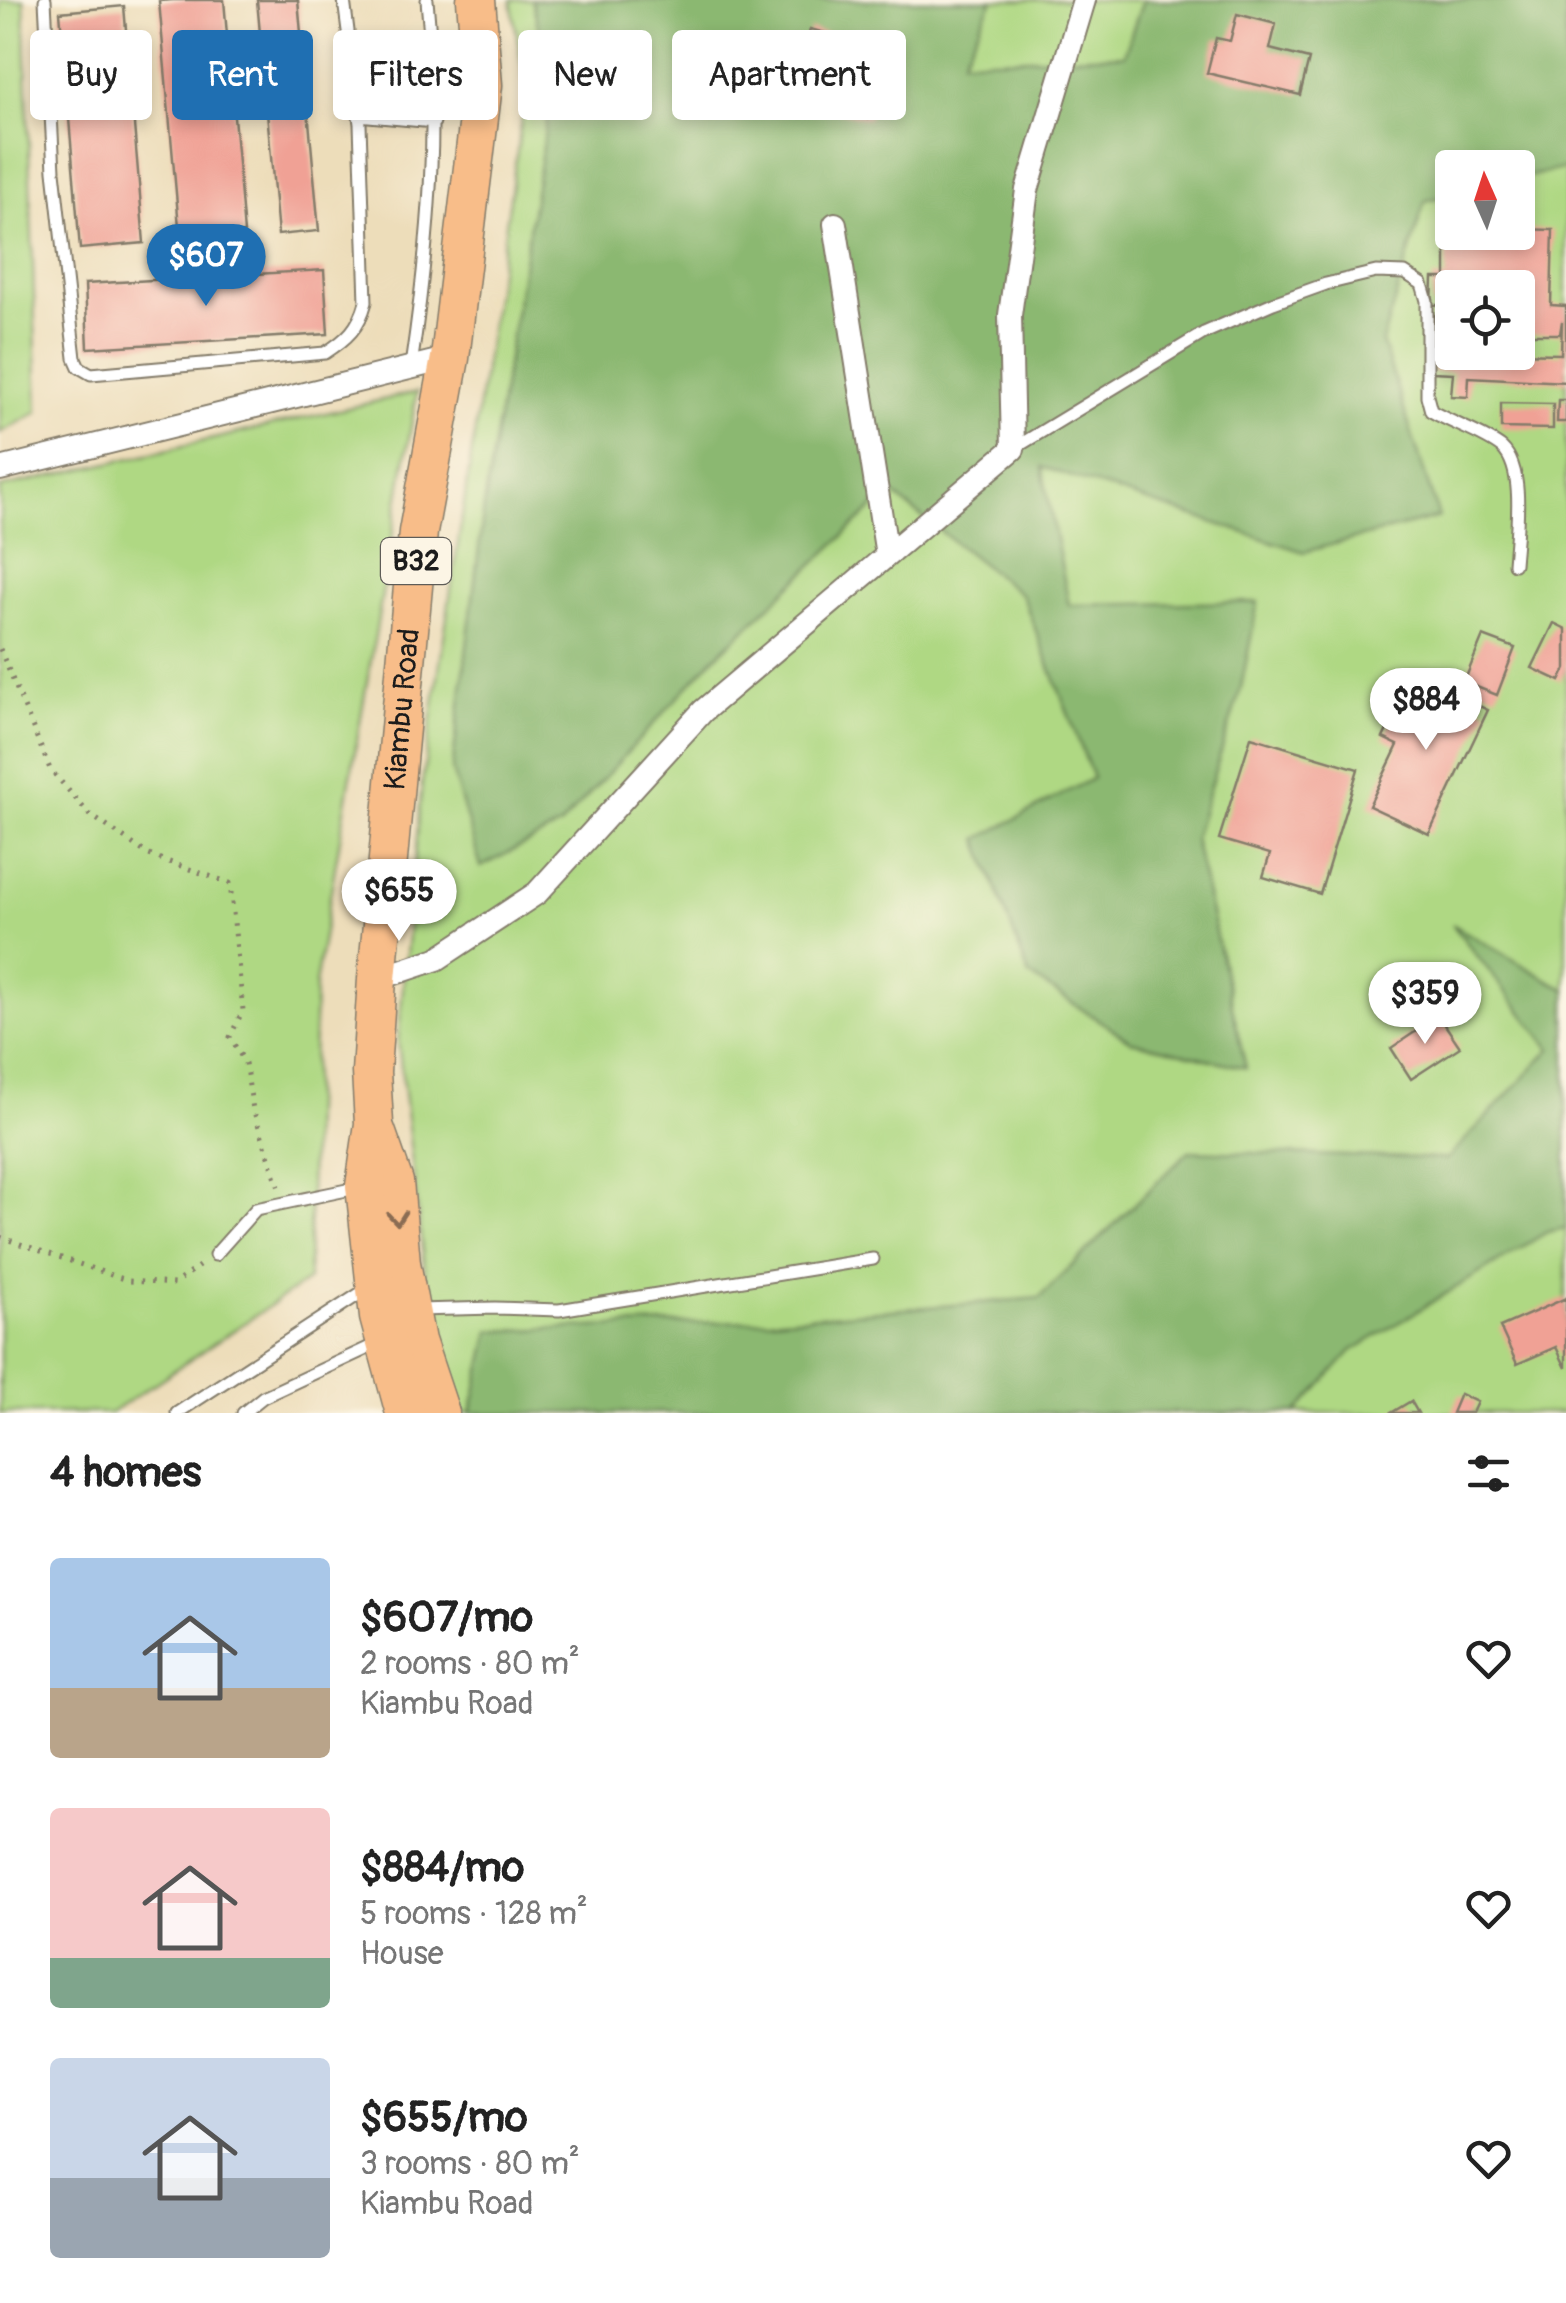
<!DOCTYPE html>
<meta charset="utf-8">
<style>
:root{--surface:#fff;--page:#f2f2f2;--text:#222;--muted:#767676;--accent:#1f6fb2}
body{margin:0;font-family:Pangolin,sans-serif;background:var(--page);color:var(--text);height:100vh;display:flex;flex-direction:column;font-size:38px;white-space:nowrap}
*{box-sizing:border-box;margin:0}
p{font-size:32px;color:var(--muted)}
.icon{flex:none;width:55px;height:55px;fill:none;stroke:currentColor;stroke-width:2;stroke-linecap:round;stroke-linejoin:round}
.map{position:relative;height:1413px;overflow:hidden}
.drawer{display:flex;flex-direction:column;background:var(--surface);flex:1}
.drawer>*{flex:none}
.banner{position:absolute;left:30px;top:30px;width:1000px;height:90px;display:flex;gap:20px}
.needle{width:65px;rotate:357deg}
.tools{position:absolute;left:1435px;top:150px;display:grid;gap:20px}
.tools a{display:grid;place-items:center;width:100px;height:100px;border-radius:10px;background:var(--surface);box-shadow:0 5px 15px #0003;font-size:50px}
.price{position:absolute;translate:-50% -85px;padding:0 22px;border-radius:35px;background:#fff;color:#222;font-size:32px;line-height:65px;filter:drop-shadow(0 2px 5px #0008)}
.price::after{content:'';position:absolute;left:50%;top:60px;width:30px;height:22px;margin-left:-15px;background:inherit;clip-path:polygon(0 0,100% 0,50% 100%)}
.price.current{background:var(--accent);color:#fff}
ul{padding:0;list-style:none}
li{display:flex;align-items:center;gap:30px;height:250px;padding:0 50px}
li span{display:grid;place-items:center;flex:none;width:280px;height:200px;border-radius:10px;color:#555}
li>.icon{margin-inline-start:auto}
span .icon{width:120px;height:120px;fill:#fffc;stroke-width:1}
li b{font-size:42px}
h2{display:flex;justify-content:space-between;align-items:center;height:120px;padding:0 50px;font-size:42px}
.chip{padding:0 35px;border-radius:10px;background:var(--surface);box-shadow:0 5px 15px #0003;font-size:35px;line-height:90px}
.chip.current{background:var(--accent);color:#fff}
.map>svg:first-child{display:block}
</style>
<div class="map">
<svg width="1566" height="1413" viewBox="0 0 1566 1413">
<rect width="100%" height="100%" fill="#fcf5e5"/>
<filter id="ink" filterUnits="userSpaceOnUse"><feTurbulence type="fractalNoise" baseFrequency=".01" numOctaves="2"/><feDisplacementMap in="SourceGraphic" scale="20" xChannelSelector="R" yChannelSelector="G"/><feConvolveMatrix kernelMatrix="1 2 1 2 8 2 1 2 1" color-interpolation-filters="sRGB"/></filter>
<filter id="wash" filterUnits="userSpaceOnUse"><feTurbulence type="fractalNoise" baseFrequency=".0048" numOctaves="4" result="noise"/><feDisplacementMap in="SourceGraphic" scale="40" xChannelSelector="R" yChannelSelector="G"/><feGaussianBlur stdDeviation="2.25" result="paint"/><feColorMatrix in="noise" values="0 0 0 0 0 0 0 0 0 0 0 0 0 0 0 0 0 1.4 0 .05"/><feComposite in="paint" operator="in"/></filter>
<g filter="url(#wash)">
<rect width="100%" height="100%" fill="#edddba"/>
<!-- green -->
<path fill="#afd883" stroke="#667a50" stroke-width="2.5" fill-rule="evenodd" d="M0 0H24L38 412 0 433Z
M511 0H1566V1413H441L398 1041 422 783 526 91ZM1452 168H1518V232H1452ZM1452 288H1518V352H1452Z
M417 392 315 984 308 1280 111 1413H0V488Z"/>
<!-- forest -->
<path fill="#8bb871" stroke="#546a46" stroke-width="2.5" d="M532 0H993L963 60 1124 55 1143 0H1566V168L1518 179V168H1452V194L1425 201 1382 342 1439 517 1304 552 1042 467 1069 605 1258 602 1241 688 1194 838 1246 1068 1131 1041 1029 975 978 839 1093 778 1022 595 890 492 711 661 560 826 481 867 452 770 484 506 552 88Z
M1452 924 1566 990V1228L1547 1232 1352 1351 1296 1413H471L490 1331 769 1320 1039 1298 1189 1151 1447 1159 1551 1049Z"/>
<g id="blocks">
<!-- building -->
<path fill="#f0a195" d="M173 0H224L244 233 180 238 159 1Z
M257 0H298L319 231 278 235Z
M124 6 144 243 80 249 60 12Z
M1237 14 1276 24 1270 49 1309 59 1300 95 1207 73 1216 38 1230 41Z
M810 29 860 42 856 58 882 64 868 119 745 88 757 42 804 54Z
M1518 229 1553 230 1551 305 1566 306V382L1469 377 1468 397 1451 396 1453 373 1432 372 1435 315 1452 316V352L1561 354 1562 321 1560 334H1518V288H1452V305H1432L1433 278H1446V243H1475V232H1518Z
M324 270 328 334 88 348 85 284Z
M1558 400H1566V422H1557Z
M1501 403 1553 404V429L1501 428Z
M1554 623 1566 629V669L1560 681 1532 668Z
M1483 636 1515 648 1497 695 1464 682Z
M1414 675 1488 710 1429 834 1369 806 1398 745 1383 738Z
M1251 737 1358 769 1320 894 1263 877 1270 854 1219 839Z
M1439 1016 1460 1047 1411 1079 1391 1048Z
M1566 1298V1368L1556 1347 1517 1364 1500 1327Z
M1460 1394 1477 1402 1472 1413H1452Z
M1411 1401 1418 1413H1391Z"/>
</g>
</g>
<g filter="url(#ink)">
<use href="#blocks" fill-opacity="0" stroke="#847c6b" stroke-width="2.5"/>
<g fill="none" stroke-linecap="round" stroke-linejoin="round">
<!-- service casing -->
<g stroke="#847c6b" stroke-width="15">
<path id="service" d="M45 0 54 171 75 358 79 367 91 374 325 353C347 339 359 328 366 302L360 124 344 0
M354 80 431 79
M358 115 434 122
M411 366C429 244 439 123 427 0
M1013 449 1204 333 1273 303 1326 284 1376 272 1405 273 1422 284 1427 301V396L1431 411C1451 423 1485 434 1502 448 1526 470 1516 534 1514 564
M215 1255 256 1209 361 1187
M417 1310 495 1308 559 1310 873 1259
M177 1413 367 1289
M243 1413 263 1397 381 1342"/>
</g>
<!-- minor casing -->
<g stroke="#847c6b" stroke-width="26">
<path id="minor" d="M835 224 887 555
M0 469 450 358
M377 979 437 959 537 893 703 711 1013 449 1010 315 1027 190 1084 0"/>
</g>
<!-- trunk casing -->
<g stroke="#847c6b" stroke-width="41">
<g id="trunk">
<path d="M376 1131 394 1182 401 1263 416 1341 440 1413"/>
<path id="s1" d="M405 1413 379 1317 365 1186 374 1124 371 1072 377 979 418 532 450 358 483 85 476 0"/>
</g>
</g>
<!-- path -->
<path stroke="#847c6b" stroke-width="5" stroke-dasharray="2.5 8" stroke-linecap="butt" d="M0 649 50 769 89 814 149 855 230 883 243 1010 230 1037 245 1063 253 1109 279 1187
M0 1237 129 1281 174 1284 199 1266"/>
<!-- service -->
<use href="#service" stroke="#fff" stroke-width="11"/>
<!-- minor -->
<use href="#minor" stroke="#fff" stroke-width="22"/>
<!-- trunk -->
<use href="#trunk" stroke="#f8bd89" stroke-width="38"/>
</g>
<!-- one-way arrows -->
<defs><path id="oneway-chevron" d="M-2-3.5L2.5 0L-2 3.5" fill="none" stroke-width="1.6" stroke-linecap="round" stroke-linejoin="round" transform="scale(2.5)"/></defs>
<use stroke="#8a6c52" href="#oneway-chevron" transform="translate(397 1218) rotate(85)"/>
</g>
<g text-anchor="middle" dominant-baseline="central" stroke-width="8" stroke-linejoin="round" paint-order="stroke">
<!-- shield labels -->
<rect fill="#fcf5e5" stroke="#5f5d58" stroke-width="2.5" x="381" y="538" width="70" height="46" rx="8"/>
<g font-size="28" font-weight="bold" fill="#1c1c1c">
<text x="416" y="561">B32</text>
</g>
<!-- street labels -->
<g font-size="30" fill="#1c1c1c" stroke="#fcf5e5">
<text stroke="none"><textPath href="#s1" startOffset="710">Kiambu Road</textPath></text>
</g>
</g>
</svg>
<div class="tools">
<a><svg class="needle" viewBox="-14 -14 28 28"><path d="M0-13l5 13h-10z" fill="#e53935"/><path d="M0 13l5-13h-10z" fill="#767676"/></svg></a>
<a><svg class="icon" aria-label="locate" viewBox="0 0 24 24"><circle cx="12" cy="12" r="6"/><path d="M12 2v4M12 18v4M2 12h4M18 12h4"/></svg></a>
</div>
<b class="price current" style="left:206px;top:309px">$607</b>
<b class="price" style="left:1426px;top:753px">$884</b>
<b class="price" style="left:399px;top:944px">$655</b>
<b class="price" style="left:1425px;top:1047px">$359</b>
<div class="banner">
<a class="chip">Buy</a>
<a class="chip current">Rent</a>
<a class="chip">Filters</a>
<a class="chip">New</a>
<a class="chip">Apartment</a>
</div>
</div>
<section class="drawer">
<h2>4 homes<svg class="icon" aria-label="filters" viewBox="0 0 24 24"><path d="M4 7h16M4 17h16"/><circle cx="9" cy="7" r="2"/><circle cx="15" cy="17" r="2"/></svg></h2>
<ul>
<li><span style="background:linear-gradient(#a9c7e8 65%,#b9a48a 0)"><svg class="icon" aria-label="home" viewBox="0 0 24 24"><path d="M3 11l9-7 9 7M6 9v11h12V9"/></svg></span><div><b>$607/mo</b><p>2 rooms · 80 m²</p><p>Kiambu Road</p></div><svg class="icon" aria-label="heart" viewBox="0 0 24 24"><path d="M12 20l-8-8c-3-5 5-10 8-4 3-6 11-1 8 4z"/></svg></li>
<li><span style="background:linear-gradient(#f6c9c9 75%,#7fa58c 0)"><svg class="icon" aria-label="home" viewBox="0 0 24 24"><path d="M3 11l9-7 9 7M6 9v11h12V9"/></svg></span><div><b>$884/mo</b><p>5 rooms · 128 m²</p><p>House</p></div><svg class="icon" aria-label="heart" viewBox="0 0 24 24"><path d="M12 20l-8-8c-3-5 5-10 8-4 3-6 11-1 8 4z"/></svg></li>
<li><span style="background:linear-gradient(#c9d6e8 60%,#9aa5b1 0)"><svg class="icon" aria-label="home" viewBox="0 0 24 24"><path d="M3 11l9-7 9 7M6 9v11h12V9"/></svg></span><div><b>$655/mo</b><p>3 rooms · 80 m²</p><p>Kiambu Road</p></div><svg class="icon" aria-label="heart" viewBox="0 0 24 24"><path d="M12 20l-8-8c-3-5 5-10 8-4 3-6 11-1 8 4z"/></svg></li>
</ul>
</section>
